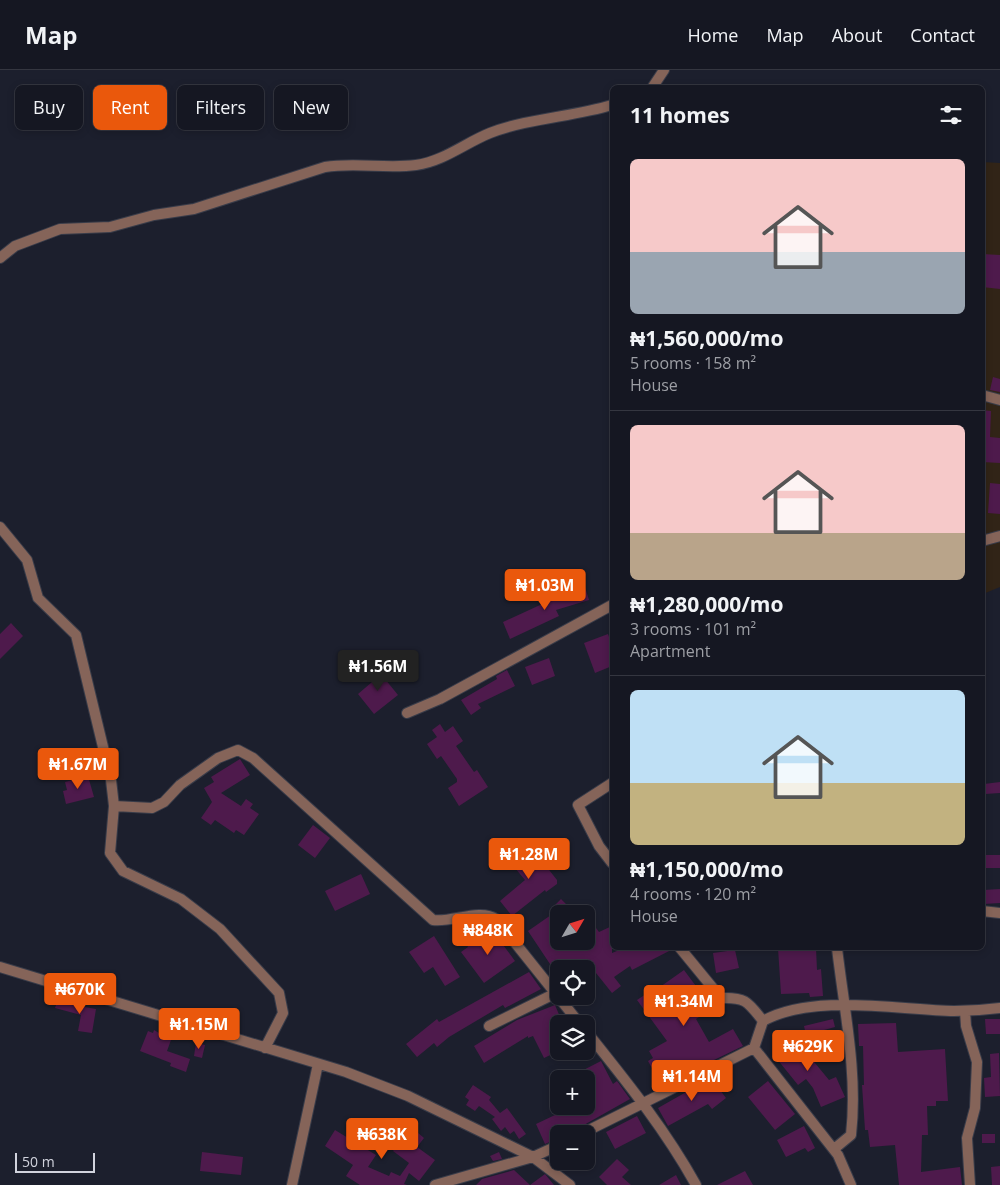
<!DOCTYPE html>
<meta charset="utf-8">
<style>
:root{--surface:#151722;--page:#1e202a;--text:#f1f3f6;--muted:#9d9fa5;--line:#343640;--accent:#ea580c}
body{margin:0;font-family:"Open Sans",sans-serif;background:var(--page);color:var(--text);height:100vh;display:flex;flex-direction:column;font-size:19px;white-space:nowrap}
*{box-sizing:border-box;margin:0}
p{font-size:16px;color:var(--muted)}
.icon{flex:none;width:28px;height:28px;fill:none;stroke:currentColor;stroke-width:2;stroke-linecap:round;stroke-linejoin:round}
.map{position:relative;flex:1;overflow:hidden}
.details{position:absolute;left:610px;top:15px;width:375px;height:865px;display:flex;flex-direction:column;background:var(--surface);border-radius:8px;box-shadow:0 2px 8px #0003,0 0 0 1px var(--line)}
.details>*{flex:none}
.guide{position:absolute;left:15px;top:15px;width:475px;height:45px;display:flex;gap:10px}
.needle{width:32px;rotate:51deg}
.buttons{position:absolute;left:550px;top:835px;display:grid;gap:10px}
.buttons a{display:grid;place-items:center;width:45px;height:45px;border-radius:8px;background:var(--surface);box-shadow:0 2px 8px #0003,0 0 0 1px var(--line);font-size:25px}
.scale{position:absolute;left:15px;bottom:12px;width:80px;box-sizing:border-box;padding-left:5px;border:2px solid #d1d3dd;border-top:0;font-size:14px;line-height:18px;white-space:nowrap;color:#d1d3dd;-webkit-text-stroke:4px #1c1f2d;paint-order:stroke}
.price{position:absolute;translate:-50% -42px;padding:0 11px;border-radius:5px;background:var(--accent);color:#fff;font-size:16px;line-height:32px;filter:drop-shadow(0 1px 2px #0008)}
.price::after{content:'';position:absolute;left:50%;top:30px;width:15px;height:11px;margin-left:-8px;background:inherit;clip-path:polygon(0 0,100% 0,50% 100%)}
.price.current{background:#222;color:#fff}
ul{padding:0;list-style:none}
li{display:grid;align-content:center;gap:10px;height:265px;padding:0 20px}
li+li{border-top:1px solid var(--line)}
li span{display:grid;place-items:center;height:155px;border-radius:8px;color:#555}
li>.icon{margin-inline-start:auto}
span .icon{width:90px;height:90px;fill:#fffc;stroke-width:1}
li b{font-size:21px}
h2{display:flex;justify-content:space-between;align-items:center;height:60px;padding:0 20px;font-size:21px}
.pill{padding:0 18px;border-radius:8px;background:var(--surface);box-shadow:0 2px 8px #0003,0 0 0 1px var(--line);font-size:18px;line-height:45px}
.pill.current{background:var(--accent);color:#fff}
header{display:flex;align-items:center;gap:30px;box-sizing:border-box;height:70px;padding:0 25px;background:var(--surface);border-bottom:1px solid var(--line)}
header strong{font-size:24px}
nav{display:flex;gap:28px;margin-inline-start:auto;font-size:18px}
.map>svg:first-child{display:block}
</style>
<header>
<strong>Map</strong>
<nav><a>Home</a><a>Map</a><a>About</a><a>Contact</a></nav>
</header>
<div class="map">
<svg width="1000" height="1115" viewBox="0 0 1000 1115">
<rect width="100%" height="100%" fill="#1c1f2d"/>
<!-- commercial -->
<path fill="#312417" d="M982 92 1000 93V517L983 524Z"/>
<!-- building -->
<path fill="#4e1a4c" d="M982 184 1000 185V219L982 217Z
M993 307 1000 309V322L990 320Z
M982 340 991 341 990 367 1000 368V393L982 392Z
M990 413 1000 414V444L988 443Z
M584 514 589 530 556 540 559 546 510 569 503 552 564 524 562 520Z
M11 553 23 566 0 589V564Z
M608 564 612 576V596L595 603 584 573Z
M549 588 555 606 532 615 525 597Z
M383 598 389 606 385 609 398 625 374 644 358 624 372 612 369 609Z
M507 600 515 616 478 634 481 638 471 645 461 630 497 609 496 606Z
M440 654 445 662 453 656 463 671 456 676 474 702 477 700 488 717 459 736 448 718 457 712V709L441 686 437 689 427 674 437 667 432 660Z
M240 689 250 705 221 723 241 736 246 729 253 734 250 738 259 744 244 765 236 760 234 763 215 750 211 755 201 748 212 732 204 718 214 712 211 707Z
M88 706 94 727 66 734 63 721 67 720 65 712Z
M1000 712V723L985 724 984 714Z
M313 755 330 768 315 788 298 775Z
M531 772 540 784 538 786 557 810V814L546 822 545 820 512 846 500 831 525 810 510 792Z
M982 785H1000V798H982Z
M361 804 370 824 335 841 325 821Z
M1000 819V833L984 834 983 820Z
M561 829 567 835 560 841 555 835Z
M551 845 559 857V871H586V859L593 854 599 862 612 856V883L624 878H673V879L632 900 630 896 614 907 621 916 612 923 592 898 580 899 572 889 554 900 528 861Z
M515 847 521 854 515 859 509 852Z
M492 860 515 891 484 913 461 882 468 877 467 875Z
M434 866 460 907 445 916 433 897 424 903 409 882Z
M778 878H816L817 900 821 899 823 926 810 927 809 923 781 924Z
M735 880 739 898 716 903 713 883Z
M684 900 707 931 711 929 716 936 696 949 709 972 733 959 743 976 687 1003 682 994 662 1004 658 997 653 1000 648 991 653 988 649 981 667 971 637 930 649 922 650 924Z
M529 902 541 919 505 938 503 935 449 967 437 977 434 973 417 987 406 974 437 949 439 952Z
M61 929 80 935 79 936 96 939 92 963 78 961 81 945 55 938 57 932 60 933Z
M555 935 563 954H559V981L544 988 533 966 528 968V966L484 993 474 976 517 950Z
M833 949 835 957 806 965 804 956Z
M985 949H1000V964H986Z
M896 953 898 982 945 979 948 1031H936V1036H927L928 1065H922L921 1102 960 1097 962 1115H899L895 1075 870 1077 868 1060H865L862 1015H864L863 976H859L858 954Z
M154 960 171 970 167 981 190 989 186 1002 170 996 171 993 140 981 148 961 153 963Z
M792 965 829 1010 836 1007 845 1027 821 1037 813 1018 806 1009 798 1015 773 984 780 979 778 976Z
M196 973 205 975 202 988 194 986Z
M999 983 1000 1026 985 1027 984 1008 991 1007 990 984Z
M601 991 613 1014 617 1011 630 1029 575 1060 568 1064H559V1068L545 1074 536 1054 574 1036H586V1009H566Z
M711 1008 726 1028 712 1039 708 1034 668 1056 658 1038Z
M768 1011 795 1044 775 1060 748 1027Z
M473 1015 491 1027 489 1030 500 1043 507 1038 526 1064 519 1069 514 1061 510 1064 505 1057 501 1061 492 1049 495 1047 479 1036 475 1041 466 1035 469 1030 465 1027Z
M637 1046 646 1063 615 1079 606 1062Z
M804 1056 815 1078 808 1082 805 1078 786 1087 777 1070Z
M411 1057 424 1068 417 1077 435 1090 419 1111 409 1103 404 1114 407 1115H360L346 1106 353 1095 325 1076 335 1060 376 1085 368 1097 389 1106 391 1102 400 1106 409 1093 393 1081Z
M982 1064H995V1073H982Z
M202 1082 243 1087 241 1105 200 1101Z
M499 1082 502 1089 493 1091 490 1086Z
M617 1089 629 1100 622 1107 631 1115H607L599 1107Z
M1000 1096V1115H992L991 1097Z
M514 1100 530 1115H476L482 1109Z
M745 1101 753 1115H717Z
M545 1104 554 1115H530Z
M676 1105 681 1115H659Z"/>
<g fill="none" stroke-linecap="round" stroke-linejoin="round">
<!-- street casing -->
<g stroke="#393c49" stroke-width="12">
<path id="street" d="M652 18 664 0
M0 188 15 176 60 159 110 157 154 145 194 139 325 97C355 92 386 99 416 95 444 91 465 73 490 63 529 48 572 47 612 35
M982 325 1000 330
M0 457 27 490 38 528 76 565 111 710 114 736 110 783 123 801 181 829 220 859 279 923 283 943 265 978
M982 471 1000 466
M407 643 440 629 612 535
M612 713 578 735 599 776 612 793
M114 736 152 738 164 732 180 715 218 688 238 680 253 688 433 850C452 853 479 838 496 849L580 954
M982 841 1000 843
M680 878 721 928C746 927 748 932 763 951
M0 897 346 1002 408 1026 533 1087 570 1115
M965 941 966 956 977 992 975 1038 967 1068 970 1115
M489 956 556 923
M586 961C626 1011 665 1059 696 1115
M754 978 838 1085 851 1115
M581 1064 754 978 763 951C813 923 898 940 954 941 969 941 985 940 1000 938
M834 1079 851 1065C858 1003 844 939 837 878
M292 1115 318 994
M435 1115 533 1087 559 1075"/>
</g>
<!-- street -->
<use href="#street" stroke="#856459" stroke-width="10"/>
</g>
</svg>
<div class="buttons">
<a><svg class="needle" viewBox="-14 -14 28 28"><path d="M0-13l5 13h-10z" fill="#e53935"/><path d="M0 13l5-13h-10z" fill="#9d9fa5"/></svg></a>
<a><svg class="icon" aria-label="locate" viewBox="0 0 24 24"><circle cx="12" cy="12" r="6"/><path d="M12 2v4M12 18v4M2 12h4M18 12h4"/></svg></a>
<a><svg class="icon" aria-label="layers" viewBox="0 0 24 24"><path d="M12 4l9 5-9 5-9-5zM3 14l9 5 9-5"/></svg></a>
<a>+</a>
<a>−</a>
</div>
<div class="scale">50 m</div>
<b class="price" style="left:545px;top:541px">₦1.03M</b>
<b class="price current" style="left:378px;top:622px">₦1.56M</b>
<b class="price" style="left:78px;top:720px">₦1.67M</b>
<b class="price" style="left:529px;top:810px">₦1.28M</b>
<b class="price" style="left:488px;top:886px">₦848K</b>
<b class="price" style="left:80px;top:945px">₦670K</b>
<b class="price" style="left:684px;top:957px">₦1.34M</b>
<b class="price" style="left:199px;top:980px">₦1.15M</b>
<b class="price" style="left:808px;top:1002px">₦629K</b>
<b class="price" style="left:692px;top:1032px">₦1.14M</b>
<b class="price" style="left:382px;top:1090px">₦638K</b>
<div class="guide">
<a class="pill">Buy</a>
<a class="pill current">Rent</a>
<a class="pill">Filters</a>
<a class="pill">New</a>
</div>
<section class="details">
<h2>11 homes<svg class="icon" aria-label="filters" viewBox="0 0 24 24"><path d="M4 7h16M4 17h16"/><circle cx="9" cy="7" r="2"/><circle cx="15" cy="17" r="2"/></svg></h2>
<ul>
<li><span style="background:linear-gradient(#f6c9c9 60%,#9aa5b1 0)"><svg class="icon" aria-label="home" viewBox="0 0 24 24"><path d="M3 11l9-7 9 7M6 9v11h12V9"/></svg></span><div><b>₦1,560,000/mo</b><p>5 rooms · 158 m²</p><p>House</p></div></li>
<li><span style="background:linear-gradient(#f6c9c9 70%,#b9a48a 0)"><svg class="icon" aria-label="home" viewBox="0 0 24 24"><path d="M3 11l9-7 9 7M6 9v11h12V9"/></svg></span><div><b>₦1,280,000/mo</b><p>3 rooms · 101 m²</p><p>Apartment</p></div></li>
<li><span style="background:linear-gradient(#bfe0f5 60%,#c2b280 0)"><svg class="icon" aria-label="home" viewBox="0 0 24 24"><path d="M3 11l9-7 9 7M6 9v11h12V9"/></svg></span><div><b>₦1,150,000/mo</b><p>4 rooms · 120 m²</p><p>House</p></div></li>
</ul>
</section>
</div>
